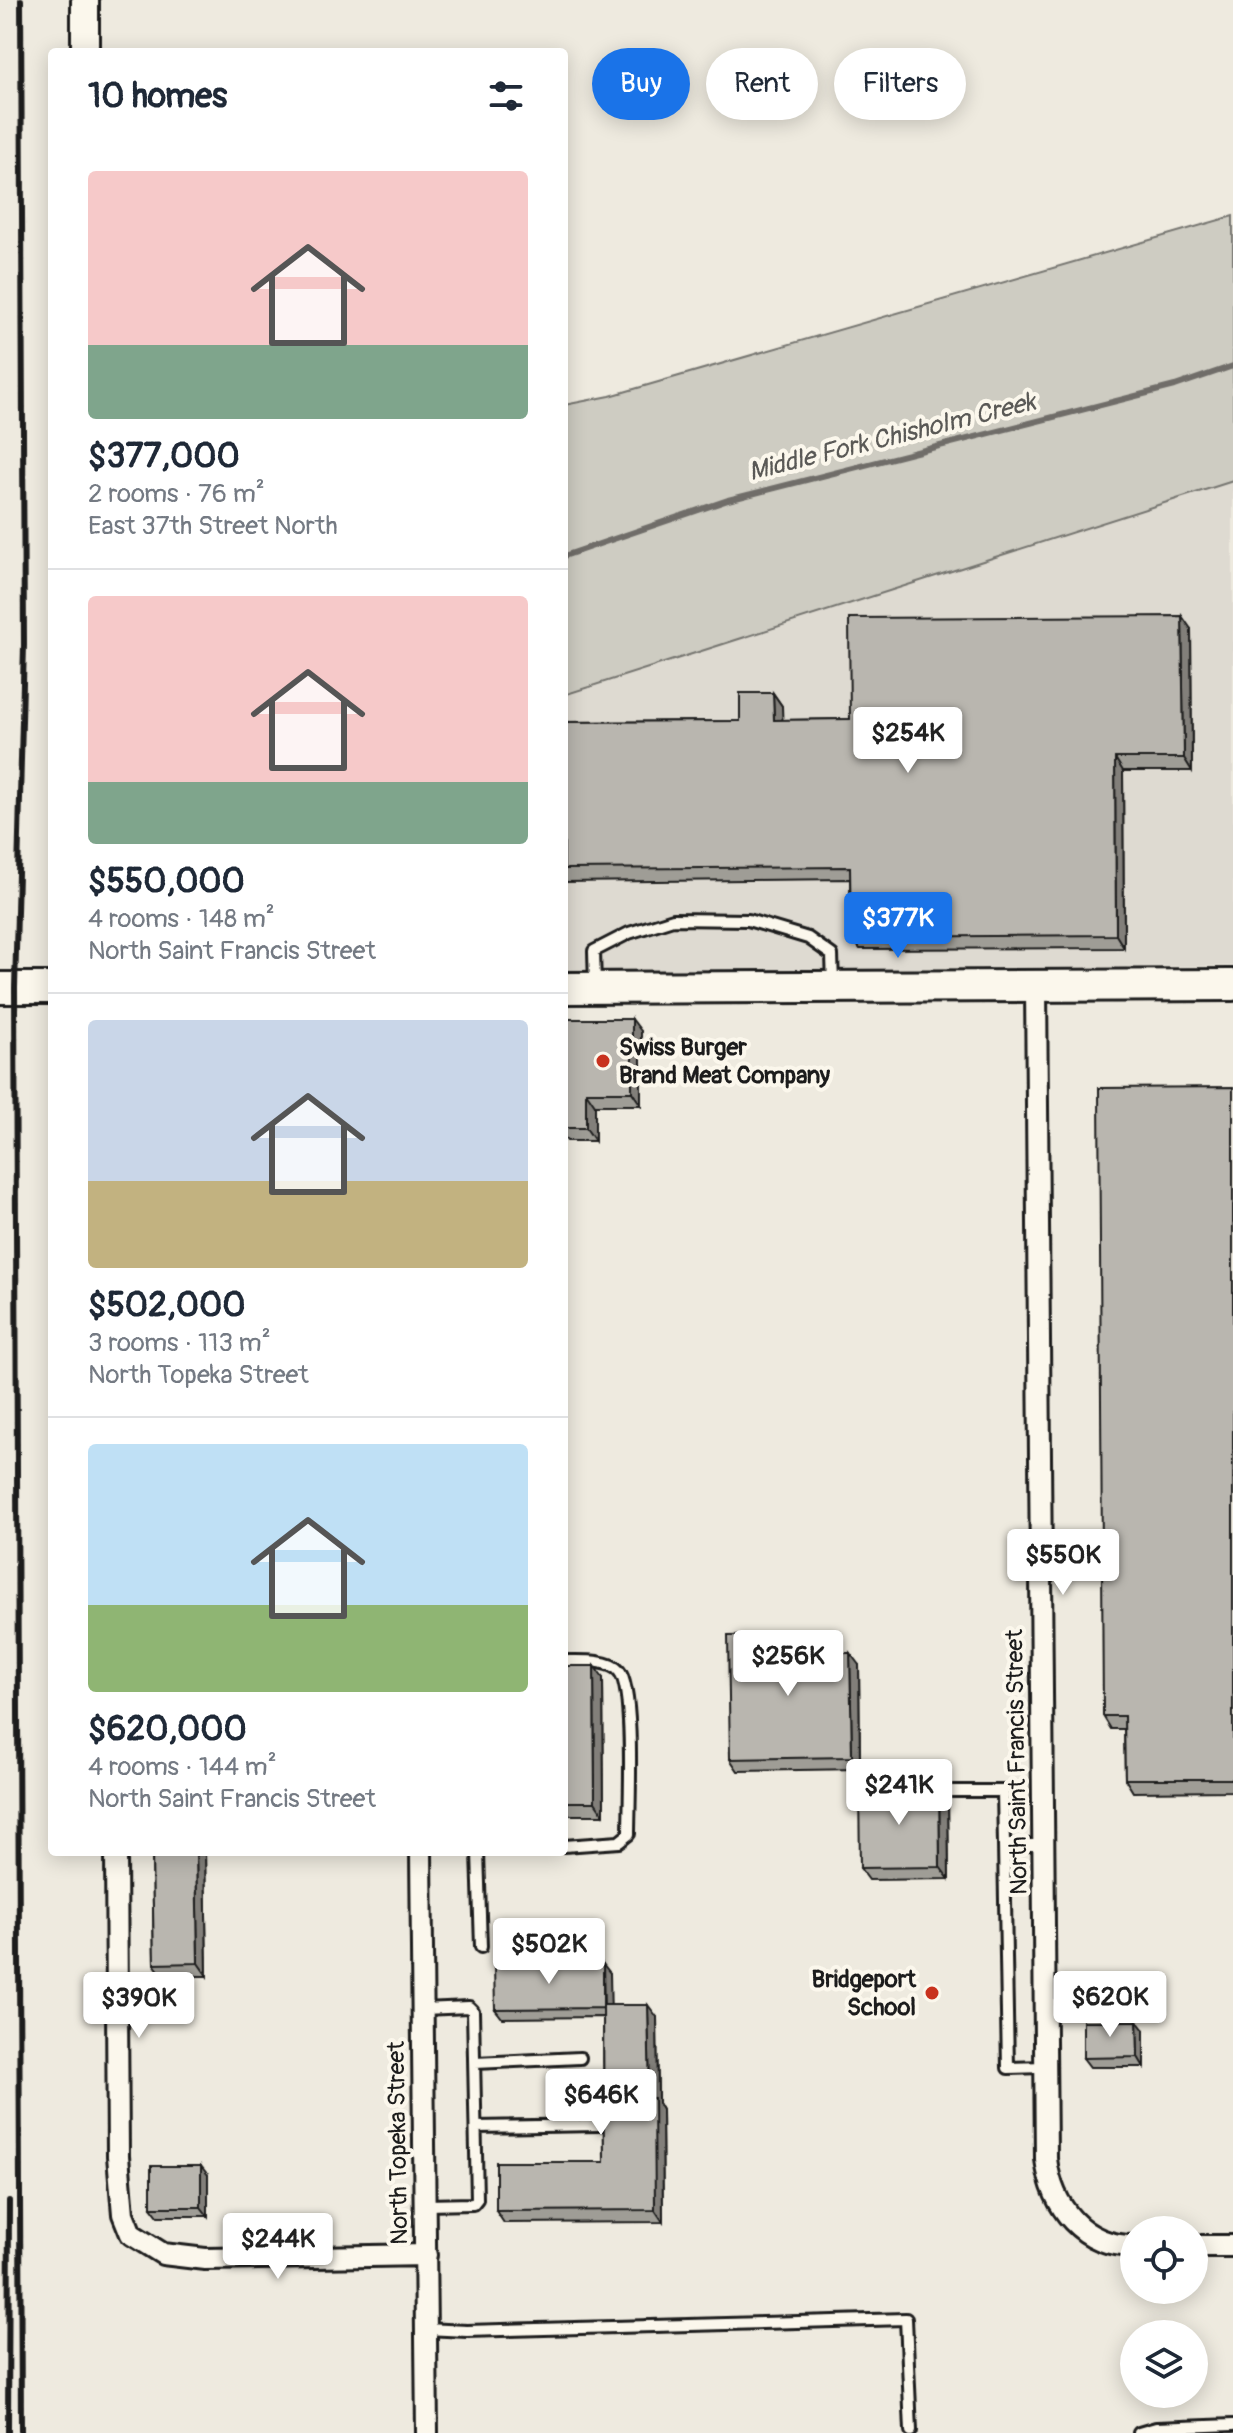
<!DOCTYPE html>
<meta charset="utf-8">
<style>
:root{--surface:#fff;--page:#f6f6f7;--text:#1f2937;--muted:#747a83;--line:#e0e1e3;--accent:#1a73e8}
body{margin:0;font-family:Pangolin,sans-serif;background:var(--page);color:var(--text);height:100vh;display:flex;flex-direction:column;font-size:30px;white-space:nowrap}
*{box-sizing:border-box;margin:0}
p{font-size:26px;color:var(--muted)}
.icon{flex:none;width:44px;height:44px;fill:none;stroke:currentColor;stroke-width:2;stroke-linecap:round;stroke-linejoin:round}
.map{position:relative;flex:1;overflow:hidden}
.drawer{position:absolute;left:48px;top:48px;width:520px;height:1808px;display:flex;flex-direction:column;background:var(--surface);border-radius:8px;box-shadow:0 4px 20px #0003}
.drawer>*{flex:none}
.banner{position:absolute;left:592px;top:48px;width:520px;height:72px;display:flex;gap:16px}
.fabs{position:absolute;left:1120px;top:2216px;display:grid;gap:16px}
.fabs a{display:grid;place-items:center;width:88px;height:88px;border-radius:50%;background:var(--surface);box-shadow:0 4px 20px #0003;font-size:40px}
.price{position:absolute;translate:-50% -68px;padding:0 18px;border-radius:8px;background:#fff;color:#222;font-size:26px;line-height:52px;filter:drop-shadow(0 2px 4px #0008)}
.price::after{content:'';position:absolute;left:50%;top:48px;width:24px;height:18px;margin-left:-12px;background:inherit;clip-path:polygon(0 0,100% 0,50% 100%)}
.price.current{background:var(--accent);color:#fff}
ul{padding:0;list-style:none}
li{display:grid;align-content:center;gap:16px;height:424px;padding:0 40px}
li+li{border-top:2px solid var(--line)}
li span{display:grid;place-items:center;height:248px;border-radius:8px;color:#555}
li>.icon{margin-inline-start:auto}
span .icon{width:144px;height:144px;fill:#fffc;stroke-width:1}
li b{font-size:34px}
h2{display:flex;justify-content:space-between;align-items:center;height:96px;padding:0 40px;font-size:34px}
.pill{padding:0 28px;border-radius:36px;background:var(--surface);box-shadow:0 4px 20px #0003;font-size:28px;line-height:72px}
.pill.current{background:var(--accent);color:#fff}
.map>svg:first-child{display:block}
</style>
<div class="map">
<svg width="1233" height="2433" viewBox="0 0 1233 2433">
<rect width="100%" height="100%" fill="#eeeadf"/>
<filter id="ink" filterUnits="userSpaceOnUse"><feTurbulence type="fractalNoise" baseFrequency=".0125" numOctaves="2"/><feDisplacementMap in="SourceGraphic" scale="16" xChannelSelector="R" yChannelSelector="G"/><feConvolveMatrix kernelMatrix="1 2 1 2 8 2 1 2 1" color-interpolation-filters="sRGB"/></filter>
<g filter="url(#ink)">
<!-- built -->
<path fill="#dedad1" d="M1233 481V966L564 972V695Z"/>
<!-- green -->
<path fill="#ceccc2" stroke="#75746f" stroke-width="2" d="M1233 216V481L564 695V405L610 396Z"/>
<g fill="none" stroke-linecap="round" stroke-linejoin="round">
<!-- stream -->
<path stroke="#6f6d69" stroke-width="6" d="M564 556 728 500 1175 386 1233 366"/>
<!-- service casing -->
<g stroke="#1c1c1c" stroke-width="16">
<path id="service" d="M595 986 594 951 629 933 673 919 748 920 808 938 832 955 833 984
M564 1661C579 1661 609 1659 619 1671 635 1689 629 1805 629 1834L619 1842 564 1846
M931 1791H1003L1004 1845H1044
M1004 1845 1008 2068 1045 2067
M478 1852 481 1947
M423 2009 469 2007 473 2011 477 2199 473 2204 425 2205
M475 2063 580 2058
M476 2127 599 2125
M426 2329 467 2331 906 2319 911 2431
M1139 2433 1156 2428 1233 2425"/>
</g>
<!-- minor casing -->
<g stroke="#1c1c1c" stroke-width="26">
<path id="minor" d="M1036 987 1046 2159C1052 2208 1083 2246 1134 2246
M116 1852 118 2156 123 2214 131 2234 163 2254 205 2259 426 2255
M421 1852 427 2433
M1194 2246H1233"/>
</g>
<!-- tertiary casing -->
<g stroke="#1c1c1c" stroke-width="32">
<path id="tertiary" d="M85 0V52"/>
</g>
<!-- secondary casing -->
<g stroke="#1c1c1c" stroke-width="36">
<path id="secondary" d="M0 988H52
M564 988 1233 985"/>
</g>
<!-- service -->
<use href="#service" stroke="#fbf7ec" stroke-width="10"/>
<!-- minor -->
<use href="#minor" stroke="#fbf7ec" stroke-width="20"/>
<!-- tertiary -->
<use href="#tertiary" stroke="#fbf7ec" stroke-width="26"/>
<!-- secondary -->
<use href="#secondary" stroke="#fbf7ec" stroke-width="30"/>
<!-- rail -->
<path stroke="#1c1c1c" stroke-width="6" d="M8 2433 9 2201
M21 2433 15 988 24 645 21 0"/>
</g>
<!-- wall -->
<path fill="#9f9d96" stroke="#1c1c1c" stroke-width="2" d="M1191 629 1192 771H1123L1124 948 860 949 851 937 850 879 564 882V722L740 721 773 693 782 706V720L850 719Z
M564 1019 641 1031V1105H595V1141H567L564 1137Z
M1233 1087V1791L1133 1792 1125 1779 1124 1729H1111L1103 1716Z
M823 1635 832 1647V1653L859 1665 860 1769 738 1771 730 1759Z
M564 1666 603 1678 604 1815H564Z
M948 1799 949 1879 869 1880 860 1868Z
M152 1852H205L207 1976H163L154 1964Z
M610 1973V2005L657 2017 658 2103 662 2110 663 2222 504 2223 496 2211 604 2162 603 2017 502 2018 495 2009Z
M1144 2030V2067H1090L1083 2058Z
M208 2175V2216H158L151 2207Z"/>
<!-- shaded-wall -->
<path fill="#827f7a" stroke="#1c1c1c" stroke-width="2" d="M1182 616 1191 629 1192 771 1184 758Z
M773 693 782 706 783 733 774 720Z
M1115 758 1123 771 1124 948 1116 935Z
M632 1019 641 1031V1105L632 1092Z
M586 1092 595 1105V1141L586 1128Z
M823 1635 832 1647V1666L823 1653Z
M850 1653 859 1665 860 1769 852 1757Z
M594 1666 603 1678 604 1815 595 1802Z
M939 1786 948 1799 949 1879 940 1867Z
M196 1852H205L207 1976 198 1963Z
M603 1964 610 1973 611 2017 604 2008Z
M648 2005 657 2017 658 2103 662 2110 663 2222 655 2210 650 2098Z
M1137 2021 1144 2030V2067L1138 2057Z
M201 2166 208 2175V2216L201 2207Z"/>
<!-- building -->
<path fill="#b9b6af" stroke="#1c1c1c" stroke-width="2" d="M1182 616 1184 758H1115L1116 935 851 937 850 867 564 869V722L740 721V693H773L774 720 850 719 849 618Z
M564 1019H632V1092H586V1128H564Z
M1233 1087V1779H1125L1124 1716H1103L1099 1088Z
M823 1635V1653H850L852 1757 730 1759 728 1636Z
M564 1666H594L595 1802H564Z
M859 1786H939L940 1867 860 1868Z
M152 1852H196L198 1963 154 1964Z
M603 1964V2008L495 2009 494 1965Z
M603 2005H648L650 2098H654L655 2210 496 2211V2162H604Z
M1083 2021H1137L1138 2057 1083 2058Z
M151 2166H201V2207H151Z"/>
</g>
<!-- markers -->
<g fill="#c8321e" stroke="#fbf7ec" stroke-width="3">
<circle cx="603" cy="1061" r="8"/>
<circle cx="932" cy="1993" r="8"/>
</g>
<g text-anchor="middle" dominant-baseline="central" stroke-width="8" stroke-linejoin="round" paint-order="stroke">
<!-- poi labels -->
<g font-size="24" font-weight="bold" fill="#1c1c1c" stroke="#fbf7ec" text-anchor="start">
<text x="619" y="1047">Swiss Burger<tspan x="619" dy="28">Brand Meat Company</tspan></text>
<text x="916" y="1979" text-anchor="end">Bridgeport<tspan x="916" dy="28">School</tspan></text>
</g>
<!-- street labels -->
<g font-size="24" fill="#1c1c1c" stroke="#fbf7ec">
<text transform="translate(1017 1762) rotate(-91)">North Saint Francis Street</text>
<text transform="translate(398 2143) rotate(-91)">North Topeka Street</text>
</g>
<!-- water labels -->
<g font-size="26" font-style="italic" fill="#5a5956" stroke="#fbf7ec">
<text transform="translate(892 437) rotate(-14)">Middle Fork Chisholm Creek</text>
</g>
</g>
</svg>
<div class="fabs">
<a><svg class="icon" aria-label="locate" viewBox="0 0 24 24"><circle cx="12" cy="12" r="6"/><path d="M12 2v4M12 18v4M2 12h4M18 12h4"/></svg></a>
<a><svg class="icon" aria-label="layers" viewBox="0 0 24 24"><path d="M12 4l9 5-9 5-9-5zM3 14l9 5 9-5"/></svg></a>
</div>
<b class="price" style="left:908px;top:775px">$254K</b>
<b class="price current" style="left:898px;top:960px">$377K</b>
<b class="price" style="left:1063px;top:1597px">$550K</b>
<b class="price" style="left:788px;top:1698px">$256K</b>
<b class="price" style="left:899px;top:1827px">$241K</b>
<b class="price" style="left:549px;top:1986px">$502K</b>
<b class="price" style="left:1110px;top:2039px">$620K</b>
<b class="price" style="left:139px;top:2040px">$390K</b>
<b class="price" style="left:601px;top:2137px">$646K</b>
<b class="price" style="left:278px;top:2281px">$244K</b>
<div class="banner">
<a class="pill current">Buy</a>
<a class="pill">Rent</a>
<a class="pill">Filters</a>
</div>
<section class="drawer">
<h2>10 homes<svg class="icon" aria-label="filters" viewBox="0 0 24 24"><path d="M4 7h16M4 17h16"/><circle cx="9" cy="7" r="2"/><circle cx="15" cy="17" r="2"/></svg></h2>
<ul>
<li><span style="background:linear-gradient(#f6c9c9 70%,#7fa58c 0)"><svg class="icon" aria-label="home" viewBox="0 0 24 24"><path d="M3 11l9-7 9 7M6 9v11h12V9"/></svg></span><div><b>$377,000</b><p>2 rooms · 76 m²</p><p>East 37th Street North</p></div></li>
<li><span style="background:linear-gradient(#f6c9c9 75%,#7fa58c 0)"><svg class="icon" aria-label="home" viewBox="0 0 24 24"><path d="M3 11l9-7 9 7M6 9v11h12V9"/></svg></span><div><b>$550,000</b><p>4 rooms · 148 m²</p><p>North Saint Francis Street</p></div></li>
<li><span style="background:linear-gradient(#c9d6e8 65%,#c2b280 0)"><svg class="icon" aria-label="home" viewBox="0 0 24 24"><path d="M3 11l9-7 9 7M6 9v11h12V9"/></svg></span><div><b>$502,000</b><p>3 rooms · 113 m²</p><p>North Topeka Street</p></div></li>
<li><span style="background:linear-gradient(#bfe0f5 65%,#8fb573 0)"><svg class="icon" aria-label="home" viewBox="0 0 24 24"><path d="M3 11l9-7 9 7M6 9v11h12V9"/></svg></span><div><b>$620,000</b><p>4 rooms · 144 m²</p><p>North Saint Francis Street</p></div></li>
</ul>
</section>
</div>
